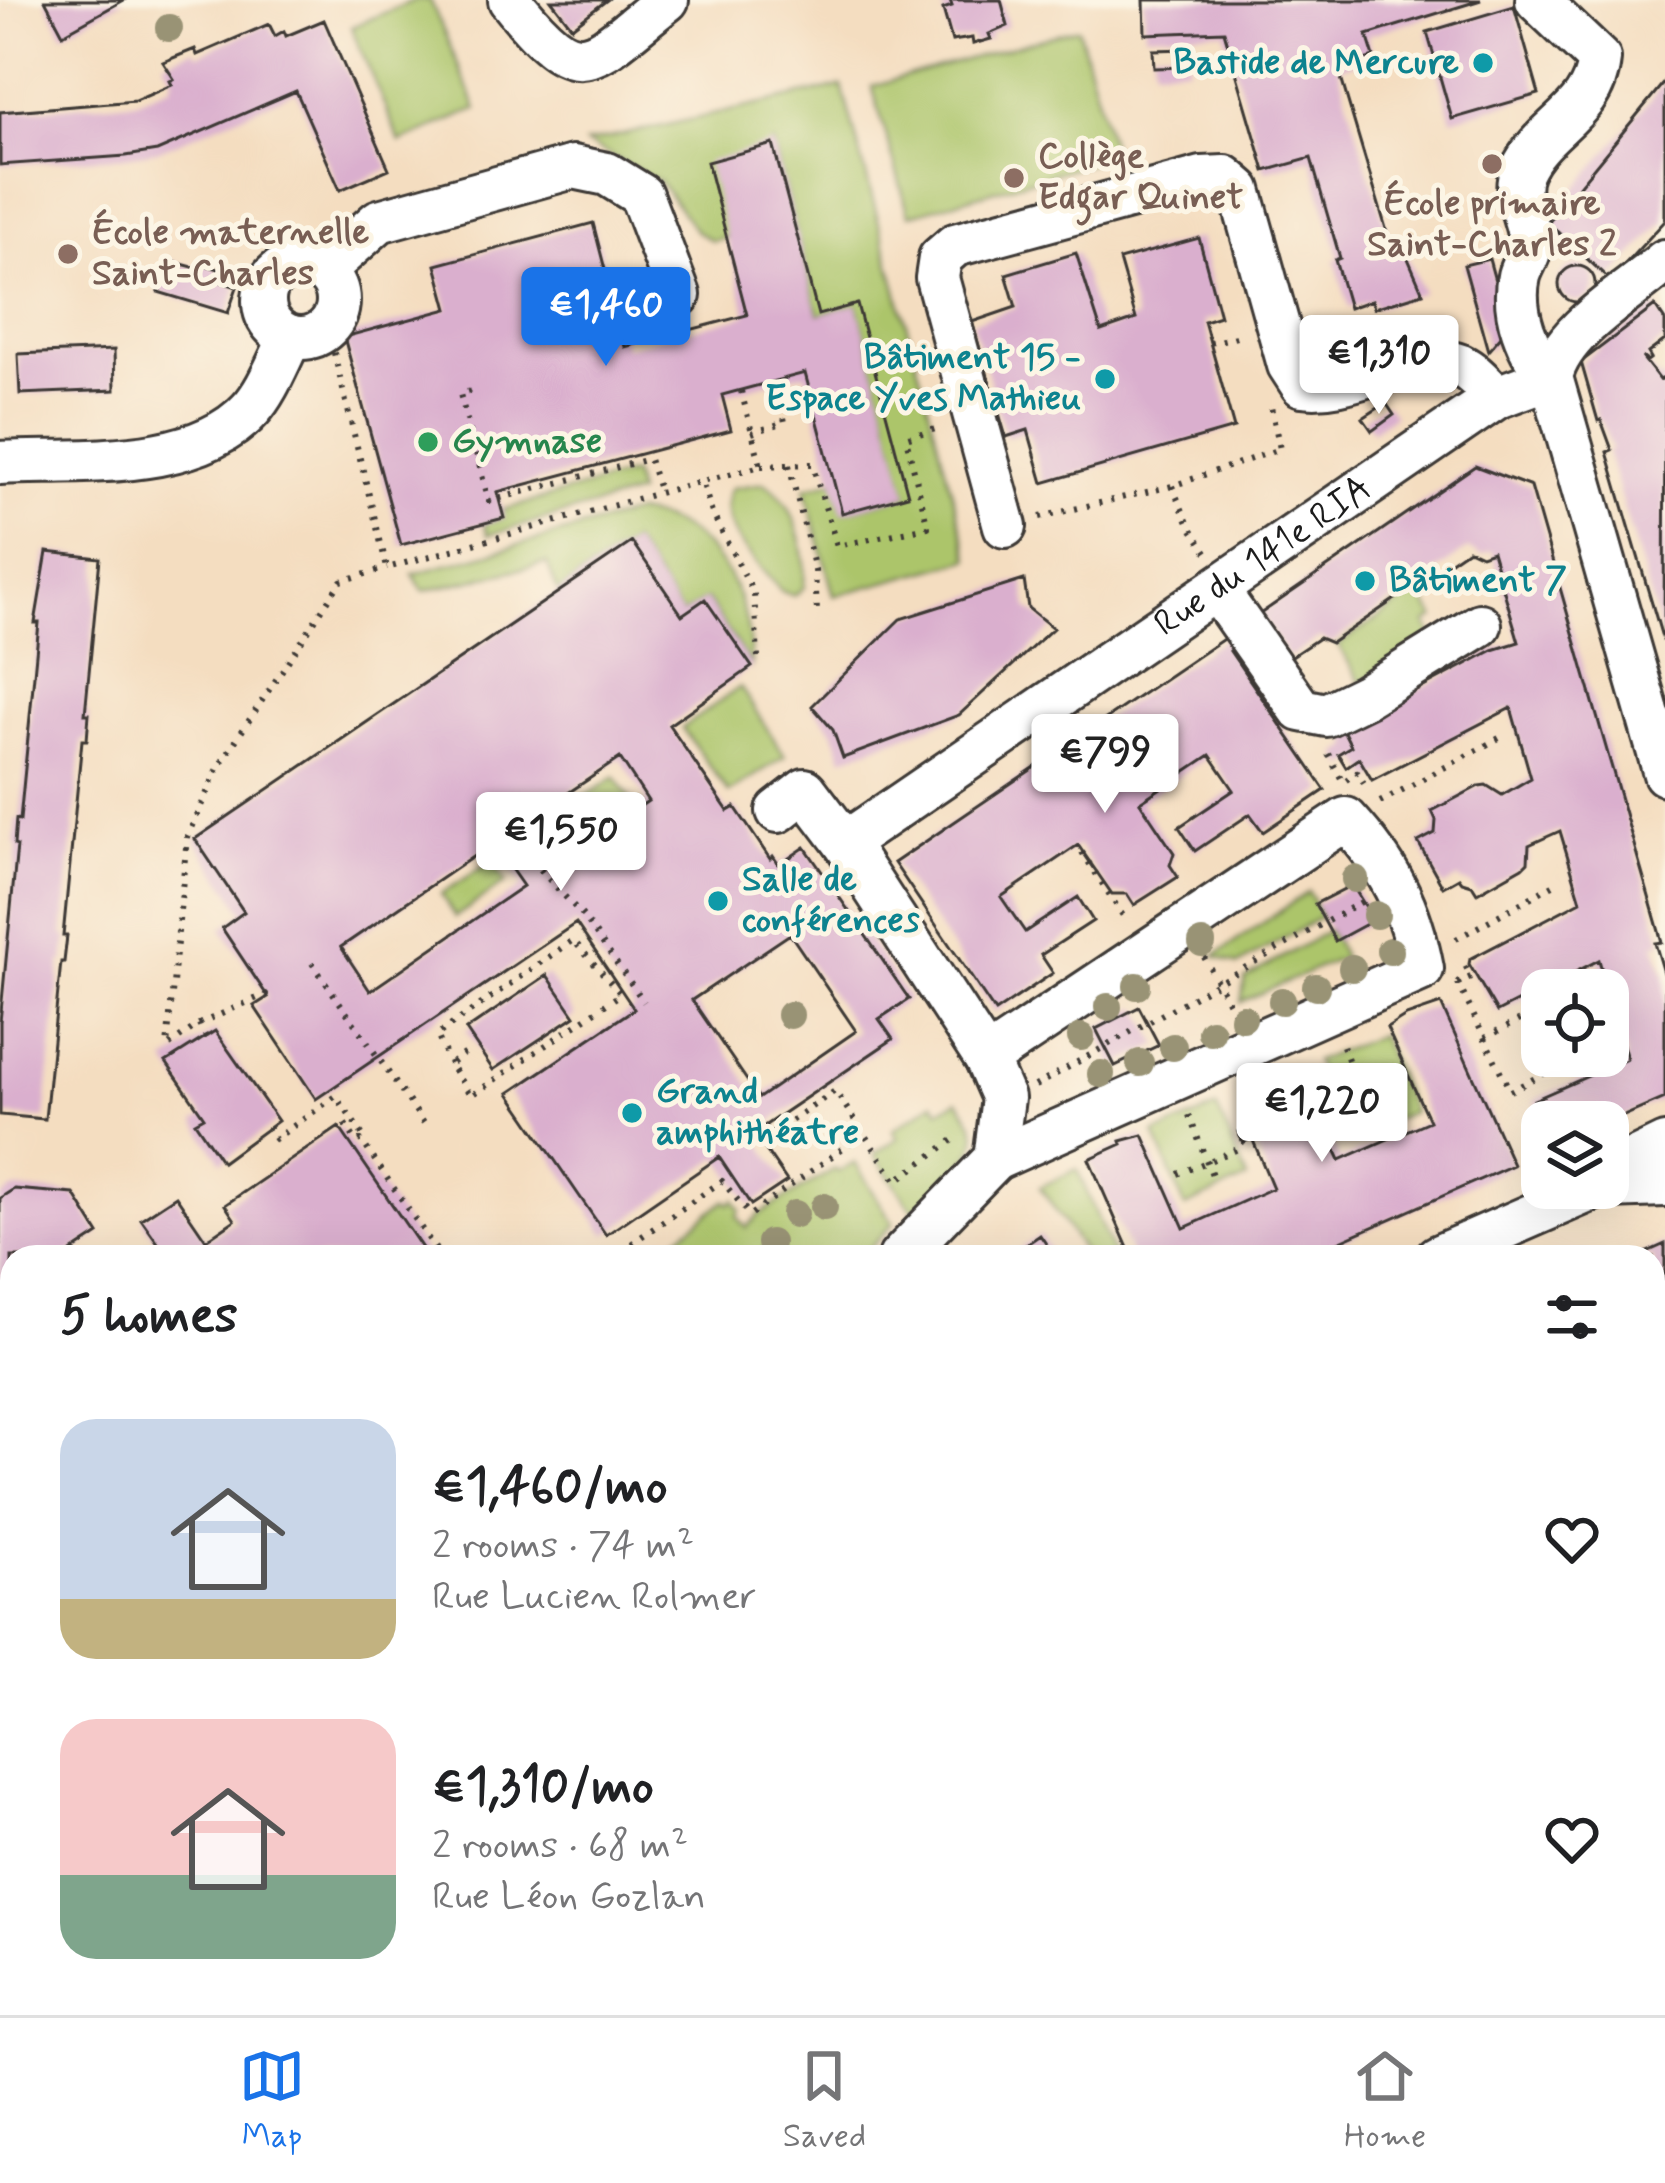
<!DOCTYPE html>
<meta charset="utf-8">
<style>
:root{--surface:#fff;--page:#f6f6f6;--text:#202124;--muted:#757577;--line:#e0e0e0;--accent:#1a73e8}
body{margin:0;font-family:Mynerve,sans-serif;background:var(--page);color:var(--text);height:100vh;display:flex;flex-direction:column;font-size:45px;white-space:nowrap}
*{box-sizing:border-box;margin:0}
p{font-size:39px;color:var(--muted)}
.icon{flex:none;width:66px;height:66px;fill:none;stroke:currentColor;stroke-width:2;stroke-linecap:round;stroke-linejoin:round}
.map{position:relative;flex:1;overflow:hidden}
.drawer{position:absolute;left:0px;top:1245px;width:1665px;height:771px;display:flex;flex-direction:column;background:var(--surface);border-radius:36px 36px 0 0;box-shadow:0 12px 48px #0002}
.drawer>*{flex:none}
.buttons{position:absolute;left:1521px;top:969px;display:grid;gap:24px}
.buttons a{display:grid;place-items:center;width:108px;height:108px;border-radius:24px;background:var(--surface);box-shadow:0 12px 48px #0002;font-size:60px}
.price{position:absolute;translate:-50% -102px;padding:0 27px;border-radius:12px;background:#fff;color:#222;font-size:39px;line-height:78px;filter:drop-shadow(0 3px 6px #0008)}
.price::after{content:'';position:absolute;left:50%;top:72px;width:36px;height:27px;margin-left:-18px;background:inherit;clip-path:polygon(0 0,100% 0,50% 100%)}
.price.selected{background:var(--accent);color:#fff}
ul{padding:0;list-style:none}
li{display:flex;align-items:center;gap:36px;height:300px;padding:0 60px}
li span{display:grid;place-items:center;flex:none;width:336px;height:240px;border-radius:36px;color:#555}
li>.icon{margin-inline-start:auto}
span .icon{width:144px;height:144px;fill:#fffc;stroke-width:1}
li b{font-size:51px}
h2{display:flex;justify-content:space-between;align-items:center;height:144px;padding:0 60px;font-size:51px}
.tabs{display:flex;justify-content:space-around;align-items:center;height:168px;border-top:3px solid var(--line);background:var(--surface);font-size:33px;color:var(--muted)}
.tabs a{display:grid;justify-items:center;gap:6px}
.tabs .selected{color:var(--accent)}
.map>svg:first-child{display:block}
</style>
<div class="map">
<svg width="1665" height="2015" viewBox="0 0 1665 2015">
<rect width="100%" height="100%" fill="#fcf5e5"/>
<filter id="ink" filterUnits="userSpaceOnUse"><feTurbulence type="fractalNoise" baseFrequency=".00833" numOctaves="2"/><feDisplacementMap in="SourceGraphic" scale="24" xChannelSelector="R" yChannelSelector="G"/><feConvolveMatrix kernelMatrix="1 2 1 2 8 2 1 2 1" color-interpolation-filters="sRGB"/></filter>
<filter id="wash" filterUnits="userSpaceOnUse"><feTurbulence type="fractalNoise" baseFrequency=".004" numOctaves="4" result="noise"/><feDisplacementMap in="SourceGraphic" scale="48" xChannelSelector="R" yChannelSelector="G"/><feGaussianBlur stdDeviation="2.7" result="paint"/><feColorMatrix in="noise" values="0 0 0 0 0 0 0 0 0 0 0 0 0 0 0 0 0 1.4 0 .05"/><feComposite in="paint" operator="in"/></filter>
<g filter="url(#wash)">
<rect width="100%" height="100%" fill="#f4ddc0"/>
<!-- green -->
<path fill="#acc56a" stroke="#647043" stroke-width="3" d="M415 0H430L477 109 400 142 351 27Z
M1078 28 1114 156 909 215 872 86Z
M842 86 970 559 834 596 805 488 834 480 843 512 907 495 857 305 818 315 773 144 727 237 712 241 695 230 659 181 586 143Z
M632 474 637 494 488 535 484 523 503 518 502 510Z
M764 483C797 501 807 551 804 587L794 596 781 591C758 563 712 525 731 488Z
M636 513C713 523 750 593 751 665L706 599 682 615 632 542 558 592 547 563 423 591 413 574Z
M1419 591 1435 618 1426 623 1434 638 1361 683 1338 645Z
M740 687 785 756 729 793 682 728Z
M615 777 630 798 561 844 547 822Z
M492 861 506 882 455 917 441 894Z
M1308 892 1322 916 1238 965 1215 956Z
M1329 930 1343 957 1241 1002 1245 979Z
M1380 1035 1412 1112 1344 1140 1315 1061Z
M958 1100C965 1110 976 1123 976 1135 976 1162 933 1196 913 1210L874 1154 898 1138 893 1130 934 1102 940 1110Z
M1217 1108 1247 1179 1185 1207 1155 1134Z
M855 1163 893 1223 862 1257H653L725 1200 729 1204 734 1200 740 1210 737 1217 746 1228 760 1214 835 1169 838 1172Z
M1077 1169 1114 1257H1087L1040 1187Z"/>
<g id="blocks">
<!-- building -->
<path fill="#daafce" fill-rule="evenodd" d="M45 0H124L63 34Z
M551 0H607L572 27Z
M950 0H1001L1008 26 989 34 991 39 973 44 972 38 952 41 943 9 952 6Z
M1144 0H1481L1367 35 1374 57 1338 68 1390 242 1400 240 1423 293 1374 308 1372 300 1349 308 1335 260 1340 258 1311 158 1265 171 1224 31 1145 34Z
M1514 6 1539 94 1452 119 1427 32Z
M324 20 389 169 340 190 296 91 157 151 126 156 0 165V112L135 101 172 85 170 81 174 79 163 62 195 49 197 55 269 24 275 36 284 31 286 36Z
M1188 49V67L1154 68 1153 50Z
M1665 81V221L1610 280 1548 223Z
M773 144 818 315 857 304 908 495 842 513 805 373 722 395 731 430 497 492 504 518 401 545 344 337 448 309 436 265 593 223 625 347 747 315 707 162Z
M1199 238 1220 316 1204 321 1234 428 1043 483 1028 430 1006 437 972 322 1016 307 1006 274 1076 253 1101 331 1136 319 1119 260Z
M1489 259 1508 328 1488 351 1464 265Z
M167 260 200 269 202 264 219 269 216 280 237 287 228 313 158 292Z
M1559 284a18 18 0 1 1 36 0a18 18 0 1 1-36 0Z
M1655 306 1665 321V340L1648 353 1651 358 1647 361 1642 357 1660 380 1665 377 1664 644 1607 452 1612 450 1601 420 1598 421 1581 362Z
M114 350 115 390 20 394 18 354Z
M1386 403 1394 415 1372 431 1363 418Z
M1475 466 1531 487 1662 942 1655 943 1665 976V1098L1610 1122H1544L1534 1100 1627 1059 1599 960 1497 1012 1469 964 1470 959 1581 901 1560 831 1529 845 1528 862 1523 867 1477 893 1472 885 1462 882 1459 878 1443 887 1418 842 1435 833 1436 820 1432 811 1479 786 1486 785 1502 795 1531 778 1511 708 1372 780 1359 758 1346 767 1338 754 1351 746 1343 730 1493 650 1519 642 1492 551 1481 555 1468 549 1331 643 1319 638 1289 658 1260 614Z
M632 542 682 615 705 599 752 667 669 725 728 811 735 807 770 859 773 856 779 865 805 847 909 999 879 1019 893 1039 754 1133 787 1181 751 1205 719 1157 606 1235 509 1093 634 1009 576 923 316 1099 254 1006 268 997 222 928 244 912 195 839ZM620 758 648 801 558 863 528 820ZM493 843 523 886 370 991 341 947ZM790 934 856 1031 759 1098 692 1000Z
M47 552 100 558 85 714H89L87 740H82L63 936H67L64 962H61L45 1119 0 1115V1022L17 846 14 845 16 819 20 820 39 623H35Z
M1024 580 1028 608 1053 628 959 715 843 758 833 730 812 706 900 619Z
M1235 631 1242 642 1230 651 1325 790 1263 832 1250 814 1195 851 1179 827 1234 790 1210 755 1140 802 1174 853 1170 865 1178 877 1134 905 1127 894H1112L1078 845 1001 897 1025 932 1078 897 1093 921 1041 955 1053 973 995 1012 894 863Z
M1352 885 1374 920 1335 941 1315 904Z
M547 975 575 1016 493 1070 466 1030Z
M1441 1004 1513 1165 1304 1257H1132L1089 1159 1122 1144 1121 1141 1143 1135 1184 1228 1273 1188 1252 1138 1243 1143 1238 1132 1246 1128 1248 1118 1253 1116 1246 1099 1291 1079 1299 1096 1312 1099 1321 1095 1325 1106 1317 1110 1340 1160 1429 1121 1387 1028 1406 1016Z
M1139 1007 1159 1045 1115 1066 1096 1029Z
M215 1031 278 1121 222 1162 195 1122 204 1117 166 1062Z
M339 1127 428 1257H168L141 1219 176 1196 206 1240 235 1220 225 1205Z
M14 1189 74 1194 99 1234 64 1257H12V1458L0 1441V1198Z
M1040 1235 1055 1257H1008Z
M1665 1244V1303L1653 1309V1257H1636Z
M1665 1397V1456L1653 1461V1402Z
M0 1732 12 1736V1809L0 1806Z
M1653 1780 1665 1800V1877L1658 1880 1653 1870Z
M12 1830V1887L0 1884V1840L7 1842Z
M0 1890 12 1893V1997L0 1994Z
M51 2004H152L150 2011 130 2012 74 2010Z
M443 2004H748L762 2015H448Z
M1115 2004H1425L1433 2015H1123Z"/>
</g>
</g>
<g filter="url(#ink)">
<use href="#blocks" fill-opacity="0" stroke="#3c3935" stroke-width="3"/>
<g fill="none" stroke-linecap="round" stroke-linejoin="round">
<!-- major-tunnel -->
<path stroke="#c9b69f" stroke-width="54" stroke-dasharray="54 27" stroke-linecap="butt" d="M917 2004 927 2015"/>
<!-- minor casing -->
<g stroke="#3c3935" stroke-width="48">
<g id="minor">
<path d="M510 0C581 90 589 61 667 0"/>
<path d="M1537 0 1599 59C1594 113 1542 126 1522 170 1511 195 1528 217 1530 241 1532 253 1522 264 1519 276 1511 311 1527 353 1551 377"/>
<path d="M1665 261C1629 293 1562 329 1551 377L1665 774"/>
<circle cx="301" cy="301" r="37"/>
<path d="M323 271 379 221 573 167 607 174 641 195 679 295"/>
<path d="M0 463C76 459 194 471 250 410 268 391 279 359 291 337"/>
<path d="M1005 526 937 278 940 258 955 245 1202 178 1225 177 1240 190 1289 365 1302 385C1356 393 1407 346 1461 366 1474 372 1486 387 1497 397"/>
<path d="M1217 590 1301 710 1326 715 1365 696 1480 625"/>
<path d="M778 811 805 790 845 843 986 1059 1003 1098 995 1159 900 1257"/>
<path id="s1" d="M845 843 1497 397 1551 377"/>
<path d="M986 1059 1346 819C1389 866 1410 906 1422 969L995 1159"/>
<path d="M1608 1178 1630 1162 1665 1145"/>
<path d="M1608 1187 1665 1185"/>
<path d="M1437 1257 1595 1188"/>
<path d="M1653 1927 1665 1921"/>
<path d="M1458 2010 1461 2004"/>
<path d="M330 2015 349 2004"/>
<path d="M1488 2015 1494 2004"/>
<path d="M1522 2015 1528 2004"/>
</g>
</g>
<!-- major casing -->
<g stroke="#3c3935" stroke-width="60">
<path id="major" d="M0 1541 12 1544
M0 1599 12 1602
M0 1651 12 1654
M380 2004 385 2015
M874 2004 884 2015
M964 2004 974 2015"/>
</g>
<!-- path -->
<path stroke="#3c3935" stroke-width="6" stroke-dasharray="3 9" stroke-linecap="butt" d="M331 341 387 568 702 481
M1210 343 1241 336
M470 391 460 394 489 501 649 459 660 493
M741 391 761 466 702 481 712 513 754 594 758 657
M752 433 785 422 776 381
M789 465 815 570 817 612
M761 466 812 464 837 546 928 527 906 438 942 427
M1172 486 1189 525 1207 552
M1040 517 1172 486 1280 449 1271 407
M1328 754 1343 782
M1346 780 1357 772 1365 785
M1380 802 1505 735
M512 831 543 873 584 917 644 1002
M1082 852 1127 922
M1456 939 1553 885
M1204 957 1235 1014
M312 963 426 1126
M1457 983 1471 977 1462 959
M1458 983 1510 1091 1578 1056
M199 1024 266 994 263 1001
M206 1037 199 1024 167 1047 187 837 219 766 341 581 387 568
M1485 1038 1542 1009
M1343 1046 1359 1090
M450 1064 437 1035 573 940 621 994 471 1096 450 1064 469 1050
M1035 1086 1363 901
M1189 1115 1212 1175
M345 1124 357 1142 361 1140 441 1257
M268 1127 275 1139 336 1096 364 1137 361 1140
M764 1127 770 1135 835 1091 896 1181 959 1136
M1178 1174 1238 1149
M612 1257 722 1181 750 1215 864 1133
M0 1702 12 1706
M1653 1975 1665 1997
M794 2004 806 2015
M1032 2004 1041 2015
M1253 2004 1261 2015
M1376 2004 1383 2015
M1051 2015 1060 2004
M1289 2015 1304 2004
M1645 2015 1665 2003"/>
<!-- minor -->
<use href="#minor" stroke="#fff" stroke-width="42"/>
<!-- major -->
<use href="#major" stroke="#efc469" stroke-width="54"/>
</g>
<!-- trees -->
<g fill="#999375">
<circle cx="169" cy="28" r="14"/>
<circle cx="1355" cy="879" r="14"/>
<circle cx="1376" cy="915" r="14"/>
<circle cx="1202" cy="943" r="14"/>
<circle cx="1390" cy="951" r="14"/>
<circle cx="1352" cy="968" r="14"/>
<circle cx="1137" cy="986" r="14"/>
<circle cx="1316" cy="987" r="14"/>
<circle cx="1282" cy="1001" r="14"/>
<circle cx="1108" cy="1007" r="14"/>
<circle cx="790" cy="1015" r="14"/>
<circle cx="1243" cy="1018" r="14"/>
<circle cx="1211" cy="1032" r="14"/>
<circle cx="1081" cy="1037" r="14"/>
<circle cx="1173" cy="1047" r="14"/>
<circle cx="1140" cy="1063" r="14"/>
<circle cx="1101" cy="1074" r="14"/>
<circle cx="824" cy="1207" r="14"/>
<circle cx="795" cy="1214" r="14"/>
<circle cx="770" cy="1243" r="14"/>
</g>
</g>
<!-- markers -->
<g fill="#0f9aa8" stroke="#fcf5e5" stroke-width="4.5">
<circle cx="1483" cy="63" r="12"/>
<circle cx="1105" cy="379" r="12"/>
<circle cx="1365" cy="581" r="12"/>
<circle cx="718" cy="901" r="12"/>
<circle cx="632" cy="1113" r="12"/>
</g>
<g fill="#8d6e63" stroke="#fcf5e5" stroke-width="4.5">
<circle cx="1492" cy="164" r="12"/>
<circle cx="1014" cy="178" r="12"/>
<circle cx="68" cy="254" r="12"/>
</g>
<circle fill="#2e9e5b" stroke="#fcf5e5" stroke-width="4.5" cx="428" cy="442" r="12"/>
<g text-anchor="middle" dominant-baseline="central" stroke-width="10" stroke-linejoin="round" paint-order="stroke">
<!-- culture labels -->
<g font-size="36" font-weight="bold" fill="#0d838f" stroke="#fcf5e5" text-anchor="start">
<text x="1459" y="63" text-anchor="end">Bastide de Mercure</text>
<text x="1081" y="358" text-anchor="end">Bâtiment 15 -<tspan x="1081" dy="41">Espace Yves Mathieu</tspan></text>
<text x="1389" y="581">Bâtiment 7</text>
<text x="742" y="880">Salle de<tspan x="742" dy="41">conférences</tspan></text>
<text x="656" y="1092">Grand<tspan x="656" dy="41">amphithéatre</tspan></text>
</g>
<!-- education labels -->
<g font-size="36" font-weight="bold" fill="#785e54" stroke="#fcf5e5" text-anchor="start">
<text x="1038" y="157">Collège<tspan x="1038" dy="41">Edgar Quinet</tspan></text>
<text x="1492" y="204" text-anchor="middle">École primaire<tspan x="1492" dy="41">Saint-Charles 2</tspan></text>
<text x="92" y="233">École maternelle<tspan x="92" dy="41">Saint-Charles</tspan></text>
</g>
<!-- leisure labels -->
<g font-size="36" font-weight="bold" fill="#27864d" stroke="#fcf5e5" text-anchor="start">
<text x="452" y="442">Gymnase</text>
</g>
<!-- street labels -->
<g font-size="36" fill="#1c1c1c" stroke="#fcf5e5">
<text stroke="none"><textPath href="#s1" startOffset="507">Rue du 141e RIA</textPath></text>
</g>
</g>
</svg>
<div class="buttons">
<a><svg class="icon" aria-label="locate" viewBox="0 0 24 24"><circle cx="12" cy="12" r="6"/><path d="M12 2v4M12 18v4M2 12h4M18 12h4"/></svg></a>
<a><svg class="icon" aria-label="layers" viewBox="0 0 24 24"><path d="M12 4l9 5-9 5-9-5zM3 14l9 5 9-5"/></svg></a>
</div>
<b class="price selected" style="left:606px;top:369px">€1,460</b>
<b class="price" style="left:1379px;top:417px">€1,310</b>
<b class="price" style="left:1105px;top:816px">€799</b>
<b class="price" style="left:561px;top:894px">€1,550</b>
<b class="price" style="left:1322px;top:1165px">€1,220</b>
<section class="drawer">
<h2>5 homes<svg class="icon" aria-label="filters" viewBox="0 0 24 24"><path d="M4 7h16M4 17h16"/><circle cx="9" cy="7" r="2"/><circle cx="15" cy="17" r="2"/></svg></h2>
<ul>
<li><span style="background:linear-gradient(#c9d6e8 75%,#c2b280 0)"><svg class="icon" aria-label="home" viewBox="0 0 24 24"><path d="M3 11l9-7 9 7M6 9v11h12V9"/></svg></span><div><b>€1,460/mo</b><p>2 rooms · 74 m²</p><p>Rue Lucien Rolmer</p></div><svg class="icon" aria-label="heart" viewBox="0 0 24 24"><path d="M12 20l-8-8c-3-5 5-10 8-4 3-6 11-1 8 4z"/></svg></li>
<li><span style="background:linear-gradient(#f6c9c9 65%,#7fa58c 0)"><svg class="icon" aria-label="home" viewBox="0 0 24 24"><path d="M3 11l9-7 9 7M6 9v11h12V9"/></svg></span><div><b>€1,310/mo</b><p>2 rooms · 68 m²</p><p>Rue Léon Gozlan</p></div><svg class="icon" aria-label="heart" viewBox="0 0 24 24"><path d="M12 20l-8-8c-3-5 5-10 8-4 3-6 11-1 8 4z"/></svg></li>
</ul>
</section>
</div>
<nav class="tabs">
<a class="selected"><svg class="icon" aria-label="map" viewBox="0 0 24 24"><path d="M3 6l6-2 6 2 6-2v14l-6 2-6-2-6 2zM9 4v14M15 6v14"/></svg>Map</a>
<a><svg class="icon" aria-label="saved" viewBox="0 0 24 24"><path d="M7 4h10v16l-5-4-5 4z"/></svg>Saved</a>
<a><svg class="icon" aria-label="home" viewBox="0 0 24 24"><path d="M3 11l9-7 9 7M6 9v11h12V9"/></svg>Home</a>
</nav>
